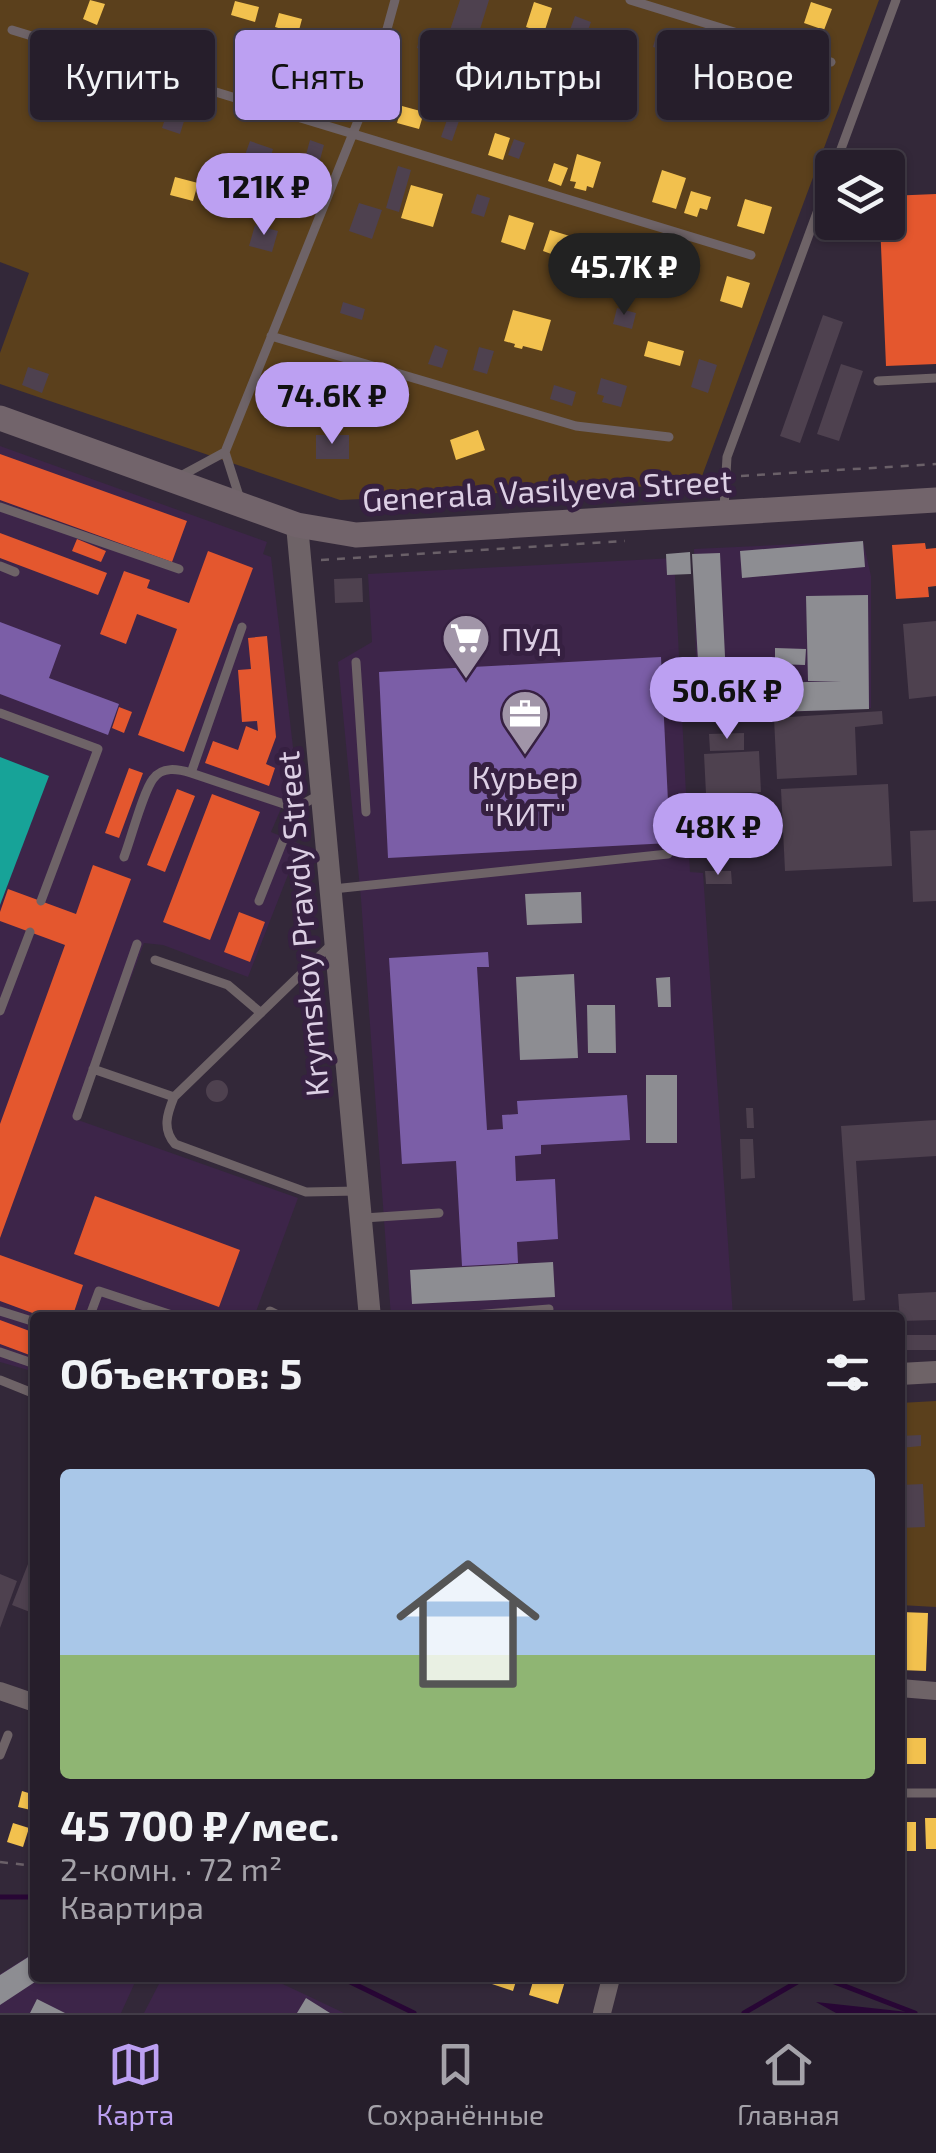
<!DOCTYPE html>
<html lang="ru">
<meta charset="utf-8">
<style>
:root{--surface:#261e2b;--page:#322b37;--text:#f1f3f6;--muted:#a4a2a9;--line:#423c47;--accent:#bca0f2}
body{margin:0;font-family:"Exo 2",sans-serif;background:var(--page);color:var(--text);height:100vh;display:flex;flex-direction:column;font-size:38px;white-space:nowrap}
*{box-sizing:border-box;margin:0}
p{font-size:32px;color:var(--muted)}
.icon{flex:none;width:55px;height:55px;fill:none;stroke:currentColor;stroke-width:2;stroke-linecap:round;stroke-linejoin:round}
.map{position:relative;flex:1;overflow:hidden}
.details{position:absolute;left:30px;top:1312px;width:875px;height:670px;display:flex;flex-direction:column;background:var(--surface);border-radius:10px;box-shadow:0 2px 8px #0004,0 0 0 2px var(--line)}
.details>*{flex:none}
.top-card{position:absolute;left:30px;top:30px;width:878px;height:90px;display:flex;gap:20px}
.tools{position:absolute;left:815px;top:150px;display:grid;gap:20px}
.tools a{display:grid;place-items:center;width:90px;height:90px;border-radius:10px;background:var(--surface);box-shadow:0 2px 8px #0004,0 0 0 2px var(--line);font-size:50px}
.price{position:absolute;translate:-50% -85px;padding:0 22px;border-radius:35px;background:var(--accent);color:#111;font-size:32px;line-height:65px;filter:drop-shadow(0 2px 5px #0008)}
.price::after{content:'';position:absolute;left:50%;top:60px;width:30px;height:22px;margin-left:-15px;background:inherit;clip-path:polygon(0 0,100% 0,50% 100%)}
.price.on{background:#222;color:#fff}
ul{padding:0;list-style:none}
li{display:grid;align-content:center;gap:20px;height:530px;padding:0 30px}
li+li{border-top:2px solid var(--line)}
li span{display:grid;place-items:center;height:310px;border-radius:10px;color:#555}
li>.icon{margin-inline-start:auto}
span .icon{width:180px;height:180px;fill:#fffc;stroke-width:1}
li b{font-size:42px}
h2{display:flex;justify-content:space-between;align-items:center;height:120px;padding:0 30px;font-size:42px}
.chip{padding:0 35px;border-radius:10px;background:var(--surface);box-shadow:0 2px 8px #0004,0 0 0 2px var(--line);font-size:35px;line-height:90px}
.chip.on{background:var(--accent);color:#111}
.tab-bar{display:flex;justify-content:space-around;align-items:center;height:140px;border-top:2px solid var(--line);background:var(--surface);font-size:28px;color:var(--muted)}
.tab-bar a{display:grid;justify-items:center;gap:5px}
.tab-bar .on{color:var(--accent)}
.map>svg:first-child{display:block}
</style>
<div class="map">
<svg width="936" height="2013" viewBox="0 0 936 2013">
<rect width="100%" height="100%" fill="#332839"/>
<!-- built -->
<path fill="#3d2549" d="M0 446 267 542 263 554 271 557 296 773 271 832 300 844 248 977 163 945 144 943 78 1120 298 1198 254 1317 35 1318V1372L0 1362Z
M863 541 871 576V708L770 713 696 669 694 549Z
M674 558 690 872 703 873 733 1317H391L361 899 338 662 372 642 368 574Z
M35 1952V1978H137L121 2013H0V1974Z
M162 1978H270L344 2013H144Z"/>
<!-- green -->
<path fill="#5b401c" d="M0 0H879L699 484 340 500 0 384V353L29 273 0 262Z
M936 1401V1607L900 1605V1403Z"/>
<!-- water -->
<path fill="#280635" d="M816 2002 917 2013H836Z"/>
<!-- homes -->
<path fill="#f2c14e" d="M90 0 105 4 97 25 83 19Z
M235 1 259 7 255 22 231 15Z
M534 2 552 8 544 33 526 27Z
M811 2 832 9 824 30 804 23Z
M279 13 302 19 298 34 275 27Z
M184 41 202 46 196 67 179 60Z
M312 67 339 75 332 98 306 90Z
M776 69 796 75 789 98 768 91Z
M402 106 424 112 419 129 397 123Z
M495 133 510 138 503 160 488 155Z
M577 154 601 162 593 188 587 186 586 191 574 188 576 182 570 181Z
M554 163 568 168 561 186 548 181Z
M662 170 686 178 676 209 652 202Z
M175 177 198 183 193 201 170 195Z
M411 185 443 194 433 227 401 218Z
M691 191 711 197 707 210 700 208 697 217 684 213Z
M745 199 772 207 764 234 737 226Z
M509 215 534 223 525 250 501 242Z
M550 230 573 237 565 259 543 251Z
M679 259 690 261 688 269 697 271 694 284 666 278 669 264 677 266Z
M727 276 750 283 742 308 720 301Z
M513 310 551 320 542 351 523 346 522 349 514 347 515 344 504 341Z
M648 341 684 351 680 366 644 356Z
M478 430 485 450 456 460 450 440Z
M901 1612 928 1613 926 1671 900 1670Z
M900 1738H926V1764H900Z
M22 1791 35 1795V1811L18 1807Z
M925 1818H936V1849H926Z
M900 1822H916V1851H900Z
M13 1823 29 1828 23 1847 7 1842Z
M484 1978H517L513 1991 483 1981Z
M534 1978H566L558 2004 529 1995Z"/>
<!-- shops -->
<path fill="#e4572e" d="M936 194V364L886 366 880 222H888V196Z
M0 454 187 521 172 562 0 500Z
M0 533 107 573 98 595 0 558Z
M77 539 106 551 101 562 72 551Z
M925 543 926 549 936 548V586L928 587 929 597 896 599 892 545Z
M208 551 253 568 184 752 138 735 177 629 137 614 126 644 100 634 124 571 150 580 147 588 189 603Z
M267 636 276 737 266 764 275 768 269 786 205 763 213 741 238 750 246 726 258 731 257 721 242 722 238 670 251 669 248 638Z
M119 707 132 712 124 733 112 728Z
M129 768 143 773 119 838 105 833Z
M177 789 195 796 165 872 147 865Z
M212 794 260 812 210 940 163 922Z
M93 865 131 879 0 1238V1124L65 945 0 921V912L8 889 76 914Z
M239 912 265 922 250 962 224 952Z
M95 1196 240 1250 219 1307 74 1254Z
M0 1255 83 1285 72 1318H46L0 1301Z
M0 1320 35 1333V1357L0 1344Z"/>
<!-- offices -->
<path fill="#7b5ea7" d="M0 622 61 645 49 678 119 704 108 735 0 694Z
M661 657 670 843 388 858 379 672Z
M488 952 489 967H477L487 1130 503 1129 502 1115 518 1114 517 1101 627 1095 630 1140 541 1145V1154L515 1156 516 1181 555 1179 558 1239 517 1242 518 1263 462 1266 456 1161 402 1164 389 958Z"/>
<!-- public -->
<path fill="#17a398" d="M0 757 49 776 0 905Z"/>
<!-- industry -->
<path fill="#8d8d92" d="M863 541 865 567 742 578 740 551Z
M690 552 691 574 667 575 666 554Z
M720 553 726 677 699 679 692 554Z
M868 595 869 709 773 712V683L841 681H808L806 596Z
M775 648 806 649 805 665 775 664Z
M581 892 582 923 527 925 525 894Z
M574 974 578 1058 520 1060 516 977Z
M670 977 671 1007H658L656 978Z
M587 1005H615L616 1053H588Z
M646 1075H677V1143H646Z
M553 1262 555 1297 412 1304 410 1270Z
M33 1954 35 1978H41L0 2005V1975Z
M306 1998 330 2013H297Z
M37 1999 65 2013H30Z"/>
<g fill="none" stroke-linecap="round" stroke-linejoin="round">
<!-- stream -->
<path stroke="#280635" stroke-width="5" d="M0 1897H35
M342 1978 414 2013
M824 1978 915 2013
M744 2013 804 1978"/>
</g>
<!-- building -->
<path fill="#4e414f" d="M460 0H489L477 39 450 30Z
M575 16 591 22 583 44 567 38Z
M657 33 684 41 679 55 653 47Z
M419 40 443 47 441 55 417 48Z
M701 59 719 64 712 91 694 86Z
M48 68 59 72 51 95 39 91Z
M72 74 102 85 93 111 63 101Z
M112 96 124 101 117 118 105 114Z
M168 110 186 115 180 134 162 128Z
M449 114 460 118 452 141 441 137Z
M514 139 525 143 519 159 508 155Z
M310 140 324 145 318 167 304 162Z
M250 141 273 149 269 163 245 155Z
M398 166 411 170 399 212 386 208Z
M477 194 490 198 484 217 471 213Z
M359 203 382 210 372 239 349 231Z
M255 225 278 231 272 252 249 246Z
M343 302 365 309 362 320 340 313Z
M617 308 636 313 632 329 613 324Z
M823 315 843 322 800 443 780 436Z
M435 345 448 350 442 368 428 364Z
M479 347 494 351 487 374 473 370Z
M699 359 717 365 708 393 691 387Z
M841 364 863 371 839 441 817 434Z
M28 367 49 374 42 393 22 385Z
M601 378 627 386 621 407 602 402 604 396 597 394Z
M554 385 576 392 572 406 550 399Z
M316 435H349V459H316Z
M362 578 363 602 335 603 334 579Z
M936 621V696L909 699 903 624Z
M882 711 883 724 855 727 857 775 777 779 774 718Z
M744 733V750L710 751 709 734Z
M759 751 761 792 706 794 704 754Z
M888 784 892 866 785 871 781 789Z
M936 830V901L913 902 910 831Z
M705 871H731L732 884H706Z
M206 1091a11 11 0 1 1 22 0a11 11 0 1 1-22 0Z
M746 1108H753L754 1128H747Z
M936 1120V1156L856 1161 865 1300 853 1301 841 1126Z
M740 1139H753L755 1178 741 1179Z
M936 1292V1320L900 1321 898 1294Z
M900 1335H936V1350H900Z
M921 1435V1446L900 1448V1436Z
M923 1484 925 1527 900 1528V1485Z
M35 1546V1614L12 1605Z
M0 1574 17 1581 0 1628Z"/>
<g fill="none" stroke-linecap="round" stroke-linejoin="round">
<!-- path -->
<path stroke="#6a6068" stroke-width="2.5" stroke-dasharray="8 8" stroke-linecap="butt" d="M741 476 936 464
M321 560 625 541
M0 1862 35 1866"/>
<!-- service -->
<path stroke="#6e6367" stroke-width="9" d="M630 0 831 62
M12 30 751 255
M834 168 896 0
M271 336 576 426 669 437
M878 381 936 378
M225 452 370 91 395 0
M177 478 225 452 240 499
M0 507 179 569
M724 508 727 457 832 172
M0 566 15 572
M242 627 191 773 296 808
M356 662 366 812
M0 713 98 749 41 901
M124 857C131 839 143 792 153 779 162 766 178 769 191 773
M333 889 668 854
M259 901 296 808 319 795
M333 943 174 1097C167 1114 162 1129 175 1144L306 1192 358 1191
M155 960 228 985 261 1013
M0 1011 30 932
M93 1069 174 1097
M77 1116 137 944
M364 1218 439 1213
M0 1311 35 1322
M270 1311 284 1318
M89 1318 99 1291 181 1318
M436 1318 549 1309
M0 1352 35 1364
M0 1380 35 1394
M0 1755 8 1735
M900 1793H936"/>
<!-- minor -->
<path stroke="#6e6367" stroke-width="18" d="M900 1688 936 1691
M0 1691 35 1703
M602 2013 611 1978"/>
<!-- tertiary -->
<path stroke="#6e6367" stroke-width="22" d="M297 525 370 1318
M900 1374 936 1372"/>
<!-- secondary -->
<path stroke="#72646b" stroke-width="25" d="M0 418 297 525 356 535 936 500"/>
</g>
<!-- icons -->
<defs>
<g id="supermarket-pin" transform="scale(2.5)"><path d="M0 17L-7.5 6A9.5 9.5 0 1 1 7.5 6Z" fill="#a195a8" stroke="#362041"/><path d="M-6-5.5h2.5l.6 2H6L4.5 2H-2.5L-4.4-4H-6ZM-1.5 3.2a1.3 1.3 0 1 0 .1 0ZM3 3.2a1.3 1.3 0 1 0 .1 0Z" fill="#fff"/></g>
<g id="office-pin" transform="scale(2.5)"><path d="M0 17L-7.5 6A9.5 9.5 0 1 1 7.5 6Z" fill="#a195a8" stroke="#362041"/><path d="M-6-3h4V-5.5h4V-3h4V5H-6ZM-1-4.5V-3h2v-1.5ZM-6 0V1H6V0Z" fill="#fff"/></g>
</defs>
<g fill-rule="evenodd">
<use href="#supermarket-pin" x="466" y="638"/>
<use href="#office-pin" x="525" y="714"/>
</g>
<g text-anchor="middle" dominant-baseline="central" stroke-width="10" stroke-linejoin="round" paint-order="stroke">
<!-- street labels -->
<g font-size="32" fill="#dccfe4" stroke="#362041">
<text transform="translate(547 489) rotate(-3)">Generala Vasilyeva Street</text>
<text transform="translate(301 924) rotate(-95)">Krymskoy Pravdy Street</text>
</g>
<!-- poi labels -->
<g font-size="32" fill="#dccfe4" stroke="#362041" text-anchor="start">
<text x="501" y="638">ПУД</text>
<text x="525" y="776" text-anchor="middle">Курьер<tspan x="525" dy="37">"КИТ"</tspan></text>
</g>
</g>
</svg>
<div class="tools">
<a><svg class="icon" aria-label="layers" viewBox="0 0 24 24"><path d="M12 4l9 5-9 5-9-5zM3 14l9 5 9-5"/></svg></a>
</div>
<b class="price" style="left:264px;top:238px">121K ₽</b>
<b class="price on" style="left:624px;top:318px">45.7K ₽</b>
<b class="price" style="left:332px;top:447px">74.6K ₽</b>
<b class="price" style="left:727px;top:742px">50.6K ₽</b>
<b class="price" style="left:718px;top:878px">48K ₽</b>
<div class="top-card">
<a class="chip">Купить</a>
<a class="chip on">Снять</a>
<a class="chip">Фильтры</a>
<a class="chip">Новое</a>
</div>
<section class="details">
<h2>Объектов: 5<svg class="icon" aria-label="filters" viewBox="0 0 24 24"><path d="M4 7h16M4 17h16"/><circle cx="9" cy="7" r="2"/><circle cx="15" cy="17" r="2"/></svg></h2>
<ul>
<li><span style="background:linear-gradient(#a9c7e8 60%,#8fb573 0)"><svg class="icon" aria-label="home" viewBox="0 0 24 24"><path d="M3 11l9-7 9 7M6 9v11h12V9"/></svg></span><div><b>45 700 ₽/мес.</b><p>2-комн. · 72 m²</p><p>Квартира</p></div></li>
</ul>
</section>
</div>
<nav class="tab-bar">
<a class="on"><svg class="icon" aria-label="map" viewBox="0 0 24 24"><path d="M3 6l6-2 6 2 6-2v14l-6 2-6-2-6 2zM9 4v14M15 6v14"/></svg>Карта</a>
<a><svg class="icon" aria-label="saved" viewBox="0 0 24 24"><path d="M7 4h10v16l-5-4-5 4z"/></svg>Сохранённые</a>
<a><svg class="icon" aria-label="home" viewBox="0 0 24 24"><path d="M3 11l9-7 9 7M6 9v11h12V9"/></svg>Главная</a>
</nav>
